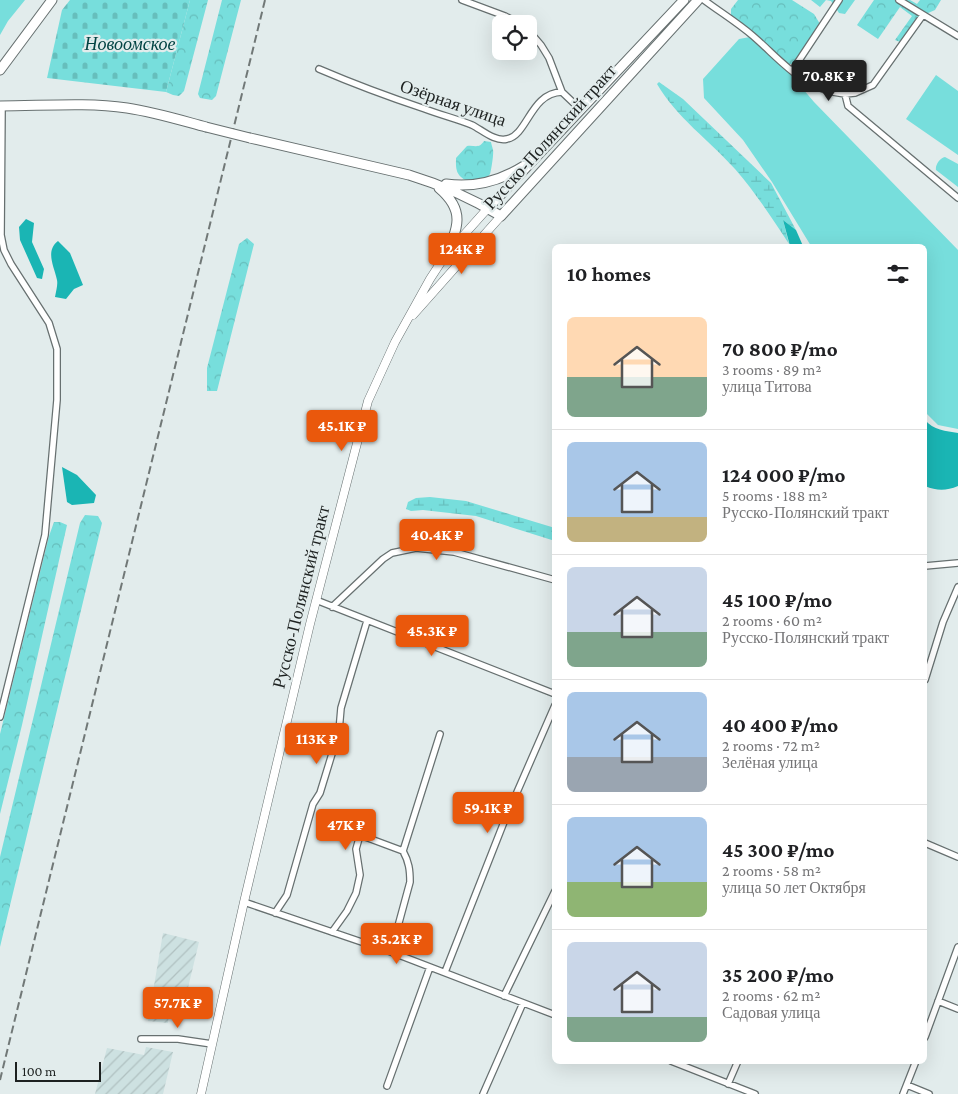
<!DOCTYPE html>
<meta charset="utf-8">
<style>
:root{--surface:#fff;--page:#f2f2f2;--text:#202124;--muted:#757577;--line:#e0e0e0;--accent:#ea580c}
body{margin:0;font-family:"Crimson Pro",serif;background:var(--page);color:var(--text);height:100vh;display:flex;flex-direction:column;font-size:19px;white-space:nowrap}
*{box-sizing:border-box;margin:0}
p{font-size:16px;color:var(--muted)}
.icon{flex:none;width:28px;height:28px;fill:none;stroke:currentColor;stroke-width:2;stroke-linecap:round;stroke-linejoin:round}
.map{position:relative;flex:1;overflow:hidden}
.panel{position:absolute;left:552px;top:244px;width:375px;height:820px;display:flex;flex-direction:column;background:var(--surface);border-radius:8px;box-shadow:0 5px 20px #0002}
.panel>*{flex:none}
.buttons{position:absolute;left:492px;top:15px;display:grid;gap:10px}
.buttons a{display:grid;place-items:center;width:45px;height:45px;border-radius:8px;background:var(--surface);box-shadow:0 5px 20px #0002;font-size:25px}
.scale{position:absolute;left:15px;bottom:12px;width:86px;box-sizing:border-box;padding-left:5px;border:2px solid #1d2120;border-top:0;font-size:14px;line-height:18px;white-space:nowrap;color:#1d2120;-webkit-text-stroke:4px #e2ecec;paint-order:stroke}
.price{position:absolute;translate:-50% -42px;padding:0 11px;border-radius:5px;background:var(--accent);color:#fff;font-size:16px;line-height:32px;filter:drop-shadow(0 1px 2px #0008)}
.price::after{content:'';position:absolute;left:50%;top:30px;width:15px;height:11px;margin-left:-8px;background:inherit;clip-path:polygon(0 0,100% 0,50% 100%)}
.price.active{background:#222;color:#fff}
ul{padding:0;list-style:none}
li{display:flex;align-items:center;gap:15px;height:125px;padding:0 15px}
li+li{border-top:1px solid var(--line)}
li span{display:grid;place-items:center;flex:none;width:140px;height:100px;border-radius:8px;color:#555}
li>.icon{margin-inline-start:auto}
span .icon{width:60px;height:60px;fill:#fffc;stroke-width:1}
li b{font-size:21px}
h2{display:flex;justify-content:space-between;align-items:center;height:60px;padding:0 15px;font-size:21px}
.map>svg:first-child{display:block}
</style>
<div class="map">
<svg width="958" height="1094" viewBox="0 0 958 1094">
<defs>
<pattern id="industrial-furrows" width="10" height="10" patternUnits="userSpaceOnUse" patternTransform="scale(1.25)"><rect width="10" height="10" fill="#cde1e1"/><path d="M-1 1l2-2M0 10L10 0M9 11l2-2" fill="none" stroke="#b0c1c1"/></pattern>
<pattern id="forest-crowns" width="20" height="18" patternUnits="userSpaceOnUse" patternTransform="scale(1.25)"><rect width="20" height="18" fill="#77dedc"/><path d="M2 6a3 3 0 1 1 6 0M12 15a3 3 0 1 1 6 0" fill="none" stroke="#66bebc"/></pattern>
<pattern id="wetland-marsh" width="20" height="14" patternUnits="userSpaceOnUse" patternTransform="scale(1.25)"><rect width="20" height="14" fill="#77dedc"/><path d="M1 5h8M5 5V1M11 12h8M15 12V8" fill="none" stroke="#66bebc"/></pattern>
<pattern id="cemetery-stones" width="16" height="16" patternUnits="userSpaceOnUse" patternTransform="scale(1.25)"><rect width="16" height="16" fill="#77dedc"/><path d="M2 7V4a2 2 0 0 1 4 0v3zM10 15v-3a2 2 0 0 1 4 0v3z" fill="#66bebc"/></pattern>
</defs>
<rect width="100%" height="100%" fill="#e2ecec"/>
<!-- industrial -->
<path fill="url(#industrial-furrows)" d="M163 933 199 942 181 1017 169 1015 168 1023 148 1021Z
M146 1047 173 1052 163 1094H95L107 1048 144 1055Z"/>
<!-- green -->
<path fill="#77dedc" d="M0 0H25L8 21 0 35Z
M750 37 786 69 814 102 958 250V429L938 425 925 412V246H811L772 182 743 140 704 98 703 79 739 39Z
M936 75 958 91V155L906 119Z
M945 157 958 164V187L936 170C935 165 940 158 945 157Z"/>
<!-- forest -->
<path fill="url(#forest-crowns)" d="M190 0H208L184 91 179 96 173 95 166 92Z
M222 0H241L216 96 212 100 200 98 198 94Z
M738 0H792L814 14 820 24 798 58 792 64H787L731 17V9Z
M811 0H855L845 14 839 13 831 1 826 0 820 7Z
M874 0H910L917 4 920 0H941L935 10 919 17 900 42 895 40 912 16 900 7 878 39 857 25Z
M484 141 491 142C491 143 493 149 493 150 494 153 491 172 490 174 484 182 468 184 461 177 455 172 456 164 456 158L467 146C475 145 479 149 484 141Z
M247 238 254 244 217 391H207V368L239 244Z
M85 515 98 516 102 523 0 947V857L80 523Z
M54 522H60L67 525 22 725 0 814V734L49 536Z"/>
<!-- wetland -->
<path fill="url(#wetland-marsh)" d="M659 82 683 99 771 183 796 230 783 220 789 244C772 218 755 192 735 169 709 140 677 118 657 84Z
M430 497 466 501 555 528V541L476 516 423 510 411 511 406 509 408 502 416 498Z"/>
<!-- cemetery -->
<path fill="url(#cemetery-stones)" d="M70 0H190L166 92 47 78 62 10Z"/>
<!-- water -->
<path fill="#1ab5b4" d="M26 219 34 223 32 242 44 269 42 279 37 278 20 240 19 227Z
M783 220 796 230 803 246H790Z
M58 241 70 253 83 285 74 289 66 299 55 297C56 291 58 285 57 280 54 266 45 251 58 241Z
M925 420C933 430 946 431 958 433V486C946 491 937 491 925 486Z
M62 467 77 475 96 495 94 503 72 505 67 502Z"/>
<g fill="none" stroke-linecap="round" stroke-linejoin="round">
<!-- minor casing -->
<g stroke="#677070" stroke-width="8">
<path id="minor" d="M462 0 505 16 520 24
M704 0C720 12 738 23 753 36 783 62 803 90 845 94L848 106 958 198
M899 0 958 36
M529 31 541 45 549 58 562 92 581 110
M319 69C354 84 389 97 425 109 441 115 457 119 472 125 482 130 495 142 507 139 528 135 530 93 562 92
M792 71 839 0
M845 94 855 93 873 85 923 15
M925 566 958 563
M316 600 555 694
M332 607 383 559 392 553 416 548 454 552 555 580
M925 680 943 622 958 587
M0 717 45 535 57 400V349L49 323 11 264 4 250 1 235 2 106
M925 843 958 857
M244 902 391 952 555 1015
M275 913 287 895 313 804 320 793 339 731 341 708 367 621
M332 932 347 911 356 893 360 875 356 849 360 835 403 851
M391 952 410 882C410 870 409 862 403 851L440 734
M445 972 504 822 555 705
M504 996 555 891
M938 1001 958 1009
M925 1037 958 947
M141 1039H178L212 1044
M671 1061 755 1094
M728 1084 738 1061
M907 1085 929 1094
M387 1086 430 967
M483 1094 523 1003
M903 1094 916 1061"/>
</g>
<!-- secondary casing -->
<g stroke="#677070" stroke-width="9">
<path id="secondary" d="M413 315 501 216
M201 1094 244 902 310 624 368 401 395 342 430 279 445 256 488 208"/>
</g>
<!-- primary casing -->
<g stroke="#677070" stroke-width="11">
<path id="primary" d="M0 70 52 0
M0 106C42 106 86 102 127 108 154 112 180 120 206 127
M250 138 409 175C442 185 471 198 501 216L698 0
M446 184C474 188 500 181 524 166
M439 188C466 211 458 228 445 256
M488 208 684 0"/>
</g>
<!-- minor -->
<use href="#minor" stroke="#fff" stroke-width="5.5"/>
<!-- secondary -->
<use href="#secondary" stroke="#fff" stroke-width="8"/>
<!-- primary -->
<use href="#primary" stroke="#fff" stroke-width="9"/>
<!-- rail -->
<path stroke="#717877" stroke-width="2" stroke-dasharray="8 4" stroke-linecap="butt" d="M0 1080 265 0"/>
<!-- primary-bridge casing -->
<g stroke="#677070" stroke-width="11" stroke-linecap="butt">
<path id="primary-bridge" d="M206 127 250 138"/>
</g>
<!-- primary-bridge -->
<use href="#primary-bridge" stroke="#fff" stroke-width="9"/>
</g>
<g text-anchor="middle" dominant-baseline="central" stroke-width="4.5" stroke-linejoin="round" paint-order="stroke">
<!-- park labels -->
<g font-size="18" font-style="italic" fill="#024343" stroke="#e2ecec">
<text x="130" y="44">Новоомское</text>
</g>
<!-- street labels -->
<g font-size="18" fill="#1d2120" stroke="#e2ecec">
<text transform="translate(453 103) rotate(19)">Озёрная улица</text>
<text transform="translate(550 137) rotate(-48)">Русско-Полянский тракт</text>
<text transform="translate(301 597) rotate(-76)">Русско-Полянский тракт</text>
</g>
</g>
</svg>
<div class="buttons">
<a><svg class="icon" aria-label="locate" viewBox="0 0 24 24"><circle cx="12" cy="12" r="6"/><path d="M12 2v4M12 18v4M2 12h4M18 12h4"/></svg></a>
</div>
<div class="scale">100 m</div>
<b class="price active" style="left:829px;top:102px">70.8K ₽</b>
<b class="price" style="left:462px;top:275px">124K ₽</b>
<b class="price" style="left:342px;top:452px">45.1K ₽</b>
<b class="price" style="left:437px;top:561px">40.4K ₽</b>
<b class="price" style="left:432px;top:657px">45.3K ₽</b>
<b class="price" style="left:317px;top:765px">113K ₽</b>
<b class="price" style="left:488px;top:834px">59.1K ₽</b>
<b class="price" style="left:346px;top:851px">47K ₽</b>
<b class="price" style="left:397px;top:965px">35.2K ₽</b>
<b class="price" style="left:178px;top:1029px">57.7K ₽</b>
<section class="panel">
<h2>10 homes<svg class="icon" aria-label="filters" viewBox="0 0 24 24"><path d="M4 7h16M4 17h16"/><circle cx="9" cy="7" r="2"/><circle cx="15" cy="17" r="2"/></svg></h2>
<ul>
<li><span style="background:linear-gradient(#ffd9b3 60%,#7fa58c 0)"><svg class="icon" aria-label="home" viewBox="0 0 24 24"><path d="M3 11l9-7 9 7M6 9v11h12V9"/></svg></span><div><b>70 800 ₽/mo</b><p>3 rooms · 89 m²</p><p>улица Титова</p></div></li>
<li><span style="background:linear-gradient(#a9c7e8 75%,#c2b280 0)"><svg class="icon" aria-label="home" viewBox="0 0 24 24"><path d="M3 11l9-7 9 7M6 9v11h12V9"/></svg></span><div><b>124 000 ₽/mo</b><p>5 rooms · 188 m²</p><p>Русско-Полянский тракт</p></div></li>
<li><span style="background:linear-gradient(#c9d6e8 65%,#7fa58c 0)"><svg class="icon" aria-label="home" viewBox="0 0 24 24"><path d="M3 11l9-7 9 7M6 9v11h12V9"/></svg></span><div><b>45 100 ₽/mo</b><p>2 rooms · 60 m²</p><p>Русско-Полянский тракт</p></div></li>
<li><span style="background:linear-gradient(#a9c7e8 65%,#9aa5b1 0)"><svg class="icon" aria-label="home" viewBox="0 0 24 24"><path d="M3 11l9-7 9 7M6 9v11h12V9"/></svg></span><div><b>40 400 ₽/mo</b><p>2 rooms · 72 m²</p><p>Зелёная улица</p></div></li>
<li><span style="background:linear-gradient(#a9c7e8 65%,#8fb573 0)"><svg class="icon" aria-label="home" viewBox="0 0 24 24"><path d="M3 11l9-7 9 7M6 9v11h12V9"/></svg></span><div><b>45 300 ₽/mo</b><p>2 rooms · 58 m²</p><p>улица 50 лет Октября</p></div></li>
<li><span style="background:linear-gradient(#c9d6e8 75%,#7fa58c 0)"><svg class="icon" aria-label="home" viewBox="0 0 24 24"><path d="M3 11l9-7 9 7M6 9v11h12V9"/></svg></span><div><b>35 200 ₽/mo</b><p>2 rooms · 62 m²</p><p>Садовая улица</p></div></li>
</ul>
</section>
</div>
